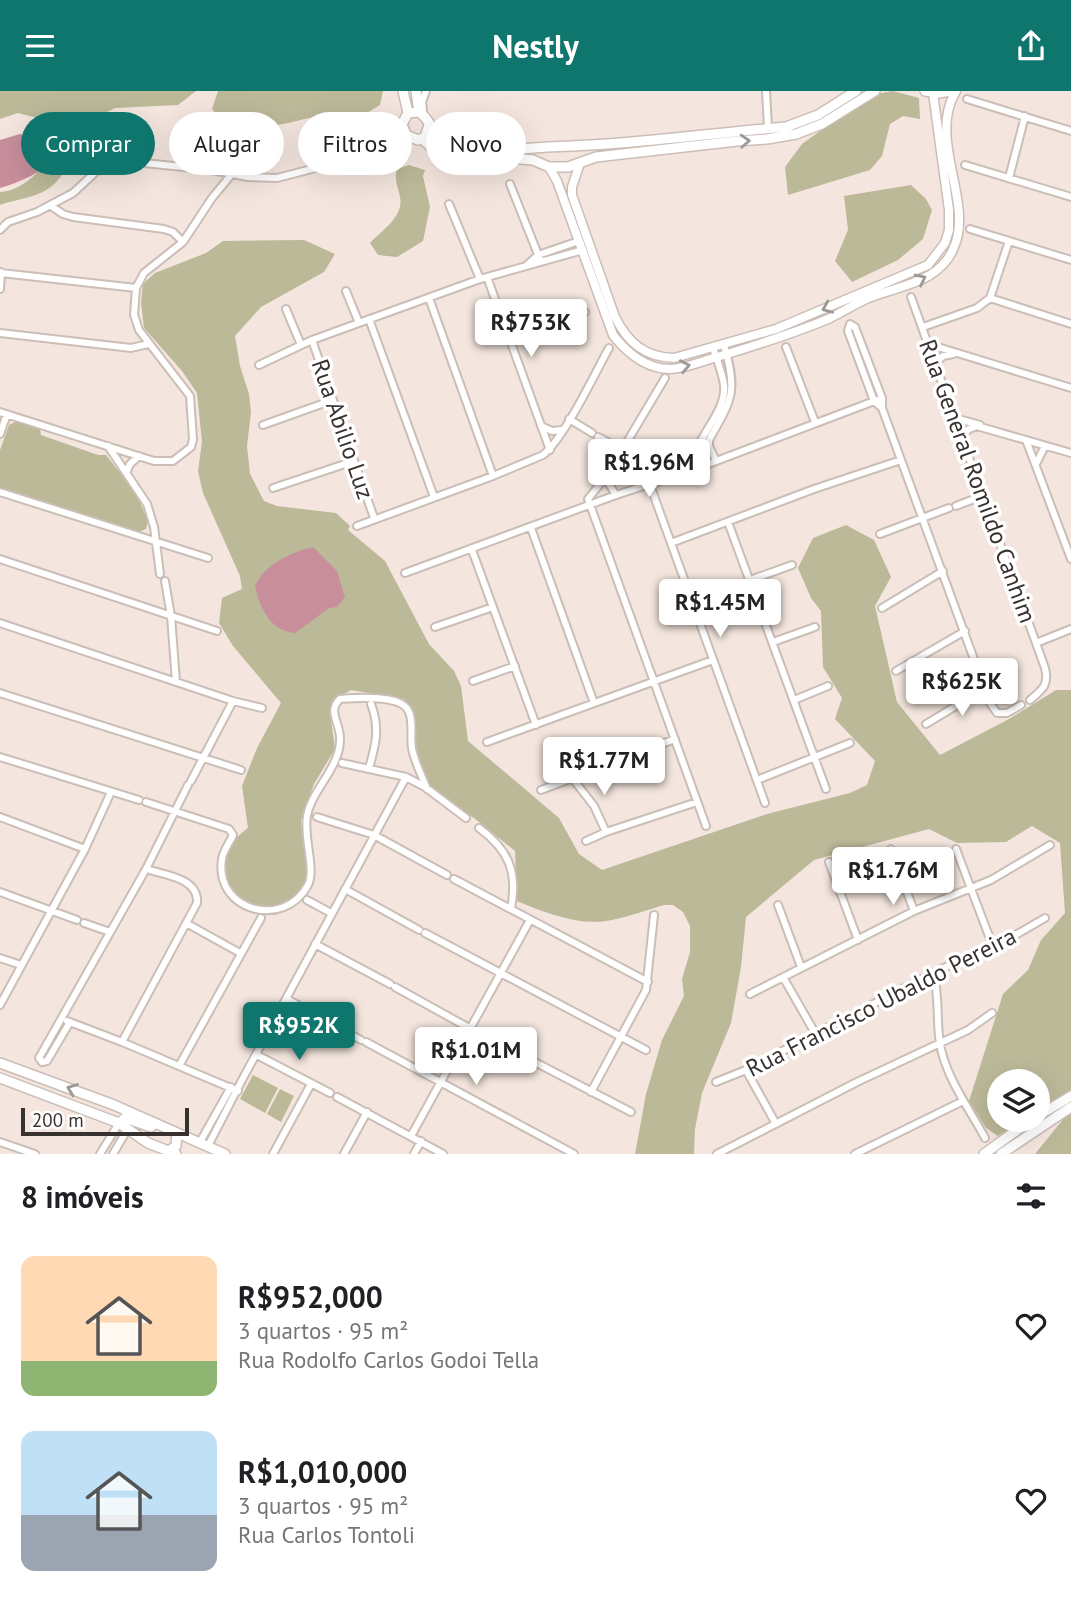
<!DOCTYPE html>
<html lang="pt">
<meta charset="utf-8">
<style>
:root{--surface:#fff;--page:#f6f6f6;--text:#202124;--muted:#757577;--accent:#0f766e}
body{margin:0;font-family:"PT Sans",sans-serif;background:var(--page);color:var(--text);height:100vh;display:flex;flex-direction:column;font-size:26px;white-space:nowrap}
*{box-sizing:border-box;margin:0}
p{font-size:23px;color:var(--muted)}
.icon{flex:none;width:38px;height:38px;fill:none;stroke:currentColor;stroke-width:2;stroke-linecap:round;stroke-linejoin:round}
.map{position:relative;height:1063px;overflow:hidden}
.side{display:flex;flex-direction:column;background:var(--surface);flex:1}
.side>*{flex:none}
.hud{position:absolute;left:21px;top:21px;width:700px;height:63px;display:flex;gap:14px}
.tools{position:absolute;left:987px;top:978px;display:grid;gap:14px}
.tools a{display:grid;place-items:center;width:63px;height:63px;border-radius:50%;background:var(--surface);box-shadow:0 7px 28px #0002;font-size:35px}
.scale{position:absolute;left:21px;bottom:18px;width:168px;box-sizing:border-box;padding-left:7px;border:4px solid #37322f;border-top:0;font-size:19px;line-height:24px;white-space:nowrap;color:#37322f;-webkit-text-stroke:5px #fff;paint-order:stroke}
.price{position:absolute;translate:-50% -60px;padding:0 16px;border-radius:7px;background:#fff;color:#222;font-size:23px;line-height:46px;filter:drop-shadow(0 2px 4px #0008)}
.price::after{content:'';position:absolute;left:50%;top:42px;width:21px;height:16px;margin-left:-10px;background:inherit;clip-path:polygon(0 0,100% 0,50% 100%)}
.price.current{background:var(--accent);color:#fff}
ul{padding:0;list-style:none}
li{display:flex;align-items:center;gap:21px;height:175px;padding:0 21px}
li span{display:grid;place-items:center;flex:none;width:196px;height:140px;border-radius:14px;color:#555}
li>.icon{margin-inline-start:auto}
span .icon{width:84px;height:84px;fill:#fffc;stroke-width:1}
li b{font-size:30px}
h2{display:flex;justify-content:space-between;align-items:center;height:84px;padding:0 21px;font-size:30px}
.pill{padding:0 24px;border-radius:32px;background:var(--surface);box-shadow:0 7px 28px #0002;font-size:24px;line-height:63px}
.pill.current{background:var(--accent);color:#fff}
header{display:flex;justify-content:space-between;align-items:center;height:91px;padding:0 21px;background:var(--accent);color:#fff;font-size:32px;font-weight:700}
.map>svg:first-child{display:block}
</style>
<header><svg class="icon" aria-label="menu" viewBox="0 0 24 24"><path d="M4 6h16M4 12h16M4 18h16"/></svg>Nestly<svg class="icon" aria-label="share" viewBox="0 0 24 24"><path d="M12 15V3M7 8l5-5 5 5M5 13v7h14v-7"/></svg></header>
<div class="map">
<svg width="1071" height="1063" viewBox="0 0 1071 1063">
<rect width="100%" height="100%" fill="#f4e6de"/>
<!-- green -->
<path fill="#bbb998" d="M0 0H196L178 14 115 17 76 37 18 22 0 28Z
M218 0H383L380 14C374 17 367 23 361 24 352 26 342 22 333 23 295 26 241 55 212 18Z
M893 0 919 7 920 28 903 25 890 33 882 65 870 79 788 104 785 76 802 53 870 4Z
M55 62 64 67 68 75C48 108 33 103 0 114V101C22 100 42 79 55 62Z
M409 74 425 79 423 85 430 116 423 150 397 166 378 164 370 152C382 139 404 126 400 106 398 95 394 89 397 78Z
M911 94 926 108 932 119 923 148 898 169 852 191 835 170 848 139 844 105Z
M304 149 335 163 324 181 261 216 235 245 240 275 249 303 251 321 247 355 250 383 264 410 277 415 336 422 350 435 348 439 385 470 429 553 454 580 461 595 468 650 559 727 579 763 602 779 767 723 850 702 867 694 875 670 835 628 842 607 823 576 821 520 811 507 798 477 813 447 846 434 874 449 891 486 875 515 897 611 940 664 1009 628 1056 599H1071V999L1038 1019V990H999V1029H1022L998 1045 986 1037 969 1010 1003 903 1028 879 1041 849 1065 822 1060 752 1032 735 1006 751 957 752 929 738 814 769 746 826 741 876 731 932 702 1002 695 1038 694 1063H635L646 1003 662 949 684 905 682 888 690 861V835L683 821 673 814H664C647 819 630 825 612 829 580 836 546 822 517 810L515 760 474 727 432 700 412 660 413 620 404 608 351 599 332 610 330 621 335 658 314 693 301 730 308 794 299 806 268 821 246 817C239 809 228 799 224 790 215 768 232 749 248 737L242 695 257 657 281 612 233 555 219 532 222 507 242 498 240 485 203 402 198 380 202 351 197 302 182 280 144 237 141 212 143 193 155 182 206 162 223 150Z
M17 330 40 338 41 344 98 364H106L136 402 148 430 146 438 136 442 0 397V359L9 334Z
M253 984 278 997 265 1022 240 1008Z
M280 998 294 1005 281 1031 267 1023Z
M1071 1022V1063H1035L1065 1026Z"/>
<!-- water -->
<path fill="#c88e9c" d="M20 43C37 47 55 42 71 46 58 74 28 89 0 97V49Z
M313 456 337 480 345 506 337 516 329 517 295 542C270 540 260 517 255 495 265 473 290 462 313 456Z"/>
<g fill="none" stroke-linecap="round" stroke-linejoin="round">
<!-- minor casing -->
<g stroke="#cbbeb6" stroke-width="10">
<path id="minor" d="M766 0 768 37
M967 8 1071 40
M423 19 422 11 426 0
M965 74 1071 106
M1009 87 1025 25
M510 93 541 171
M449 113 480 188
M51 115 63 123 73 126 164 138 173 141 183 151
M970 138 1071 169
M0 139 8 131 37 121 73 102 101 76 115 69 212 79 248 86 277 87 331 73 391 46 406 44
M527 174 538 164 579 150
M1 182 136 197
M487 186 550 359
M0 198 1 181
M346 200 359 232
M911 206 1045 577C1049 594 1043 598 1030 609
M429 207 493 385
M990 207 1071 233
M286 218 301 254
M369 228 434 406
M923 236 977 217 990 207 1009 150
M0 242 131 257 148 253
M510 248 585 221
M312 249 374 427
M928 253 1071 297
M786 256 815 331
M935 273 943 265 953 263
M259 274 312 249 480 188 583 159
M665 287 608 383 588 408 706 735
M882 317 874 310 848 240 850 233 855 236 882 307V317L990 612 997 622H1007L1021 614
M0 321 154 370H173L191 356 193 348 190 305 139 239 134 224 136 197 144 182 183 151 212 107 231 84
M955 327 980 334
M569 328 592 342
M263 334 333 309
M541 335 552 340 562 339
M0 343 7 323
M962 345 969 338 977 335 1071 362
M598 346 623 359
M1026 349 1071 468
M108 355 147 413 154 436 160 483
M716 370 709 355V349C732 308 738 301 724 254
M1036 373 1045 355
M690 380C692 349 727 323 724 294 722 281 717 269 713 257
M126 382 130 373 139 365
M608 383 609 393 616 404
M650 394 765 712
M273 397 354 370
M0 401 208 467
M956 415 982 405
M728 431 826 698
M357 435 493 385 543 364C565 346 594 284 609 257
M531 437 594 612
M880 443 949 417
M671 452 814 398 901 369
M472 459 536 634
M0 468 217 540
M405 482 616 404 690 380 877 309
M750 489 792 474
M165 490 171 525 176 591
M882 517 943 480
M0 532 233 610 262 617
M435 536 493 516
M773 551 815 536
M1036 552 1071 538
M896 580 965 540
M473 590 515 575
M0 602 241 679
M794 609 828 595
M926 633 984 598
M487 651 713 569
M0 666 139 709
M342 672 406 686 425 696 466 727
M369 677C376 653 380 637 371 613
M573 688 594 715 606 741
M757 689 850 652
M191 690 233 610
M541 699 675 648
M146 711 229 738 233 744C230 751 223 760 222 768 214 820 284 839 308 794 316 778 303 746 307 725 312 698 341 676 340 647 340 632 327 620 340 608 355 607 399 603 408 619 414 629 410 646 412 657 414 670 422 685 427 698
M0 726 85 758
M317 726 374 744 447 784
M479 737C509 759 518 781 511 818
M586 750 606 741 697 711
M891 758 914 820
M956 758 992 853
M829 771 858 849
M454 788 648 891
M345 798 419 839
M0 801 77 829
M307 809 331 822
M778 814 801 876
M84 832 110 841
M186 832 240 862
M425 842 646 959
M315 853 390 893
M0 867 21 874
M933 882C940 905 936 929 940 953 946 987 969 1017 985 1047
M783 886 815 942
M395 896 471 938 631 1021
M750 903 914 820 991 789 1050 754
M287 908 361 949
M0 914 85 758 111 701
M67 930 122 951 238 1000
M70 931 47 970 42 971 39 967 146 778 188 694
M122 951 197 812C199 787 165 784 146 778
M366 951 574 1063
M257 964 330 1002
M179 975 261 827
M746 979 776 1033
M716 991 746 979 933 882 1019 842 1045 827
M591 1001 646 899 654 824
M337 1006 443 1063
M411 1045 530 829
M0 1051 35 1063
M200 1051 231 996
M208 1055 242 989 406 686
M100 1063 119 1032
M113 1063 127 1039
M273 1063 311 993
M344 1063 367 1021
M414 1063 421 1050
M717 1063 857 991 968 939 992 922
M855 1063 963 1010"/>
</g>
<!-- tertiary casing -->
<g stroke="#cbbeb6" stroke-width="11">
<path id="tertiary" d="M580 72 572 96V104L615 226C628 252 645 266 674 267L776 238 928 174 945 152 949 139V119L933 2
M549 76 557 90 613 244C628 263 646 278 671 278 687 277 702 270 717 266 754 255 792 243 828 228 841 222 853 214 866 208 887 199 910 196 930 184 941 177 950 167 954 156 974 111 927 48 956 0"/>
</g>
<!-- secondary casing -->
<g stroke="#cbbeb6" stroke-width="12">
<path id="secondary" d="M403 0 408 22
M416 0 419 21
M925 0 939 2 951 0
M429 34 425 46 418 49 406 44 402 33 408 22 419 21C431 28 432 45 447 51 478 63 515 58 547 56 627 54 706 43 786 36L818 24 856 0
M422 48 431 56 451 63 472 66 521 68 533 69 549 76H568L596 66 737 50 767 48 796 43 822 33 875 0
M0 972 114 1014 225 1063
M0 987 119 1032 148 1052 176 1063
M1038 1025 1071 1005
M119 1032 125 1027 151 1036
M167 1061 176 1055 177 1042
M984 1063 1031 1029
M1001 1063 1071 1016"/>
</g>
<!-- minor -->
<use href="#minor" stroke="#fff" stroke-width="6"/>
<!-- tertiary -->
<use href="#tertiary" stroke="#fff" stroke-width="8"/>
<!-- secondary -->
<use href="#secondary" stroke="#fff" stroke-width="9"/>
</g>
<!-- one-way arrows -->
<defs><path id="oneway-chevron" d="M-2-3.5L2.5 0L-2 3.5" fill="none" stroke-width="1.6" stroke-linecap="round" stroke-linejoin="round" transform="scale(1.75)"/></defs>
<g stroke="#9b9897">
<use href="#oneway-chevron" transform="translate(745 50) rotate(-3)"/>
<use href="#oneway-chevron" transform="translate(921 188) rotate(-26)"/>
<use href="#oneway-chevron" transform="translate(827 217) rotate(157)"/>
<use href="#oneway-chevron" transform="translate(685 275) rotate(-11)"/>
<use href="#oneway-chevron" transform="translate(72 998) rotate(-159)"/>
</g>
<g text-anchor="middle" dominant-baseline="central" stroke-width="7" stroke-linejoin="round" paint-order="stroke">
<!-- street labels -->
<g font-size="24" fill="#37322f" stroke="#fff">
<text transform="translate(343 338) rotate(71)">Rua Abilio Luz</text>
<text transform="translate(978 390) rotate(70)">Rua General Romildo Canhim</text>
<text transform="translate(881 911) rotate(-27)">Rua Francisco Ubaldo Pereira</text>
</g>
</g>
</svg>
<div class="tools">
<a><svg class="icon" aria-label="layers" viewBox="0 0 24 24"><path d="M12 4l9 5-9 5-9-5zM3 14l9 5 9-5"/></svg></a>
</div>
<div class="scale">200 m</div>
<b class="price" style="left:531px;top:268px">R$753K</b>
<b class="price" style="left:649px;top:408px">R$1.96M</b>
<b class="price" style="left:720px;top:548px">R$1.45M</b>
<b class="price" style="left:962px;top:627px">R$625K</b>
<b class="price" style="left:604px;top:706px">R$1.77M</b>
<b class="price" style="left:893px;top:816px">R$1.76M</b>
<b class="price current" style="left:299px;top:971px">R$952K</b>
<b class="price" style="left:476px;top:996px">R$1.01M</b>
<div class="hud">
<a class="pill current">Comprar</a>
<a class="pill">Alugar</a>
<a class="pill">Filtros</a>
<a class="pill">Novo</a>
</div>
</div>
<section class="side">
<h2>8 imóveis<svg class="icon" aria-label="filters" viewBox="0 0 24 24"><path d="M4 7h16M4 17h16"/><circle cx="9" cy="7" r="2"/><circle cx="15" cy="17" r="2"/></svg></h2>
<ul>
<li><span style="background:linear-gradient(#ffd9b3 75%,#8fb573 0)"><svg class="icon" aria-label="home" viewBox="0 0 24 24"><path d="M3 11l9-7 9 7M6 9v11h12V9"/></svg></span><div><b>R$952,000</b><p>3 quartos · 95 m²</p><p>Rua Rodolfo Carlos Godoi Tella</p></div><svg class="icon" aria-label="heart" viewBox="0 0 24 24"><path d="M12 20l-8-8c-3-5 5-10 8-4 3-6 11-1 8 4z"/></svg></li>
<li><span style="background:linear-gradient(#bfe0f5 60%,#9aa5b1 0)"><svg class="icon" aria-label="home" viewBox="0 0 24 24"><path d="M3 11l9-7 9 7M6 9v11h12V9"/></svg></span><div><b>R$1,010,000</b><p>3 quartos · 95 m²</p><p>Rua Carlos Tontoli</p></div><svg class="icon" aria-label="heart" viewBox="0 0 24 24"><path d="M12 20l-8-8c-3-5 5-10 8-4 3-6 11-1 8 4z"/></svg></li>
</ul>
</section>
